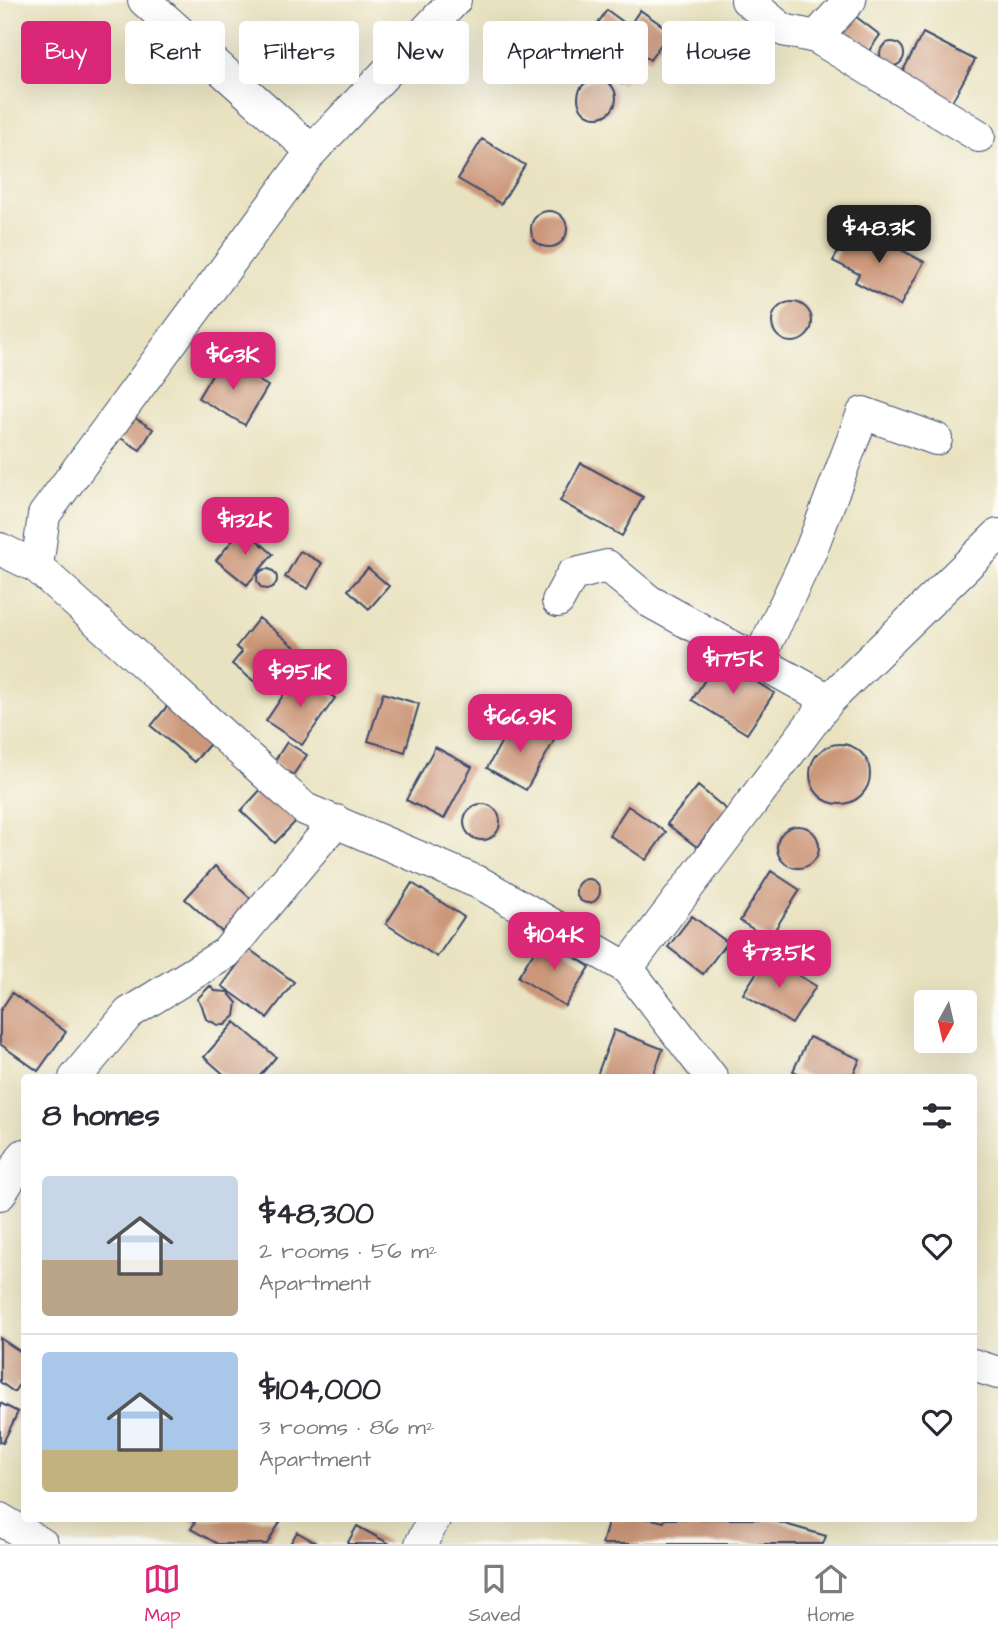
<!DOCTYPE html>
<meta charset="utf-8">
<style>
:root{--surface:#fff;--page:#f2f2f3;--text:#2b2b33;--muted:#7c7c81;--line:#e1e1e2;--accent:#db2777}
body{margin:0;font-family:"Architects Daughter",sans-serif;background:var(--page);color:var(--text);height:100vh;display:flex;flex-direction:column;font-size:26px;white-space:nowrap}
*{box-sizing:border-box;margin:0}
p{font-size:23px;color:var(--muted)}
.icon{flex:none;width:38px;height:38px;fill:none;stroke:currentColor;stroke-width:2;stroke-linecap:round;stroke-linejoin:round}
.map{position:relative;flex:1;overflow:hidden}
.side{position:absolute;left:21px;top:1074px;width:956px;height:448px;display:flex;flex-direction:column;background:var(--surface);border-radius:7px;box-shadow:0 7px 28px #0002}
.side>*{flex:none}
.hud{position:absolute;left:21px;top:21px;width:957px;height:63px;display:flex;gap:14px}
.needle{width:46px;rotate:188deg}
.fabs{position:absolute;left:914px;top:990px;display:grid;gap:14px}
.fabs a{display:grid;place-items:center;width:63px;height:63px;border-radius:7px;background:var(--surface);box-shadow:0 7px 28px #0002;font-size:35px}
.price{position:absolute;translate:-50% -60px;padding:0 16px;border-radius:14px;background:var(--accent);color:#fff;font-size:23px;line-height:46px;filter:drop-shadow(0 2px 4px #0008)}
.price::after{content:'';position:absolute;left:50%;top:42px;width:21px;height:16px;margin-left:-10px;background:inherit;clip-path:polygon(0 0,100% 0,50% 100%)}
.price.on{background:#222;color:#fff}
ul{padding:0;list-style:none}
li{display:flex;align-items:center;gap:21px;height:175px;padding:0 21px}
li+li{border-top:2px solid var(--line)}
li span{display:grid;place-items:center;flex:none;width:196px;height:140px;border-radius:7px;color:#555}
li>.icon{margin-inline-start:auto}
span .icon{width:84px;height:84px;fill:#fffc;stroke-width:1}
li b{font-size:30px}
h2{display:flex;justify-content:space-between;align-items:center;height:84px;padding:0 21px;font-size:30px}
.tag{padding:0 24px;border-radius:7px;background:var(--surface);box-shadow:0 7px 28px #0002;font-size:24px;line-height:63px}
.tag.on{background:var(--accent);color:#fff}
.tab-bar{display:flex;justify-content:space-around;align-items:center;height:98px;border-top:2px solid var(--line);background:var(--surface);font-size:19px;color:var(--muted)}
.tab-bar a{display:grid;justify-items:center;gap:4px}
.tab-bar .on{color:var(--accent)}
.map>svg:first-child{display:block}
</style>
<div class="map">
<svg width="998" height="1544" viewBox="0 0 998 1544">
<rect width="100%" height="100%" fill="#fdfcf7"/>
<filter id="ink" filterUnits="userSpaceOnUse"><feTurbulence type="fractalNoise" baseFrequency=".0143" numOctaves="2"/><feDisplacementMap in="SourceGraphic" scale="14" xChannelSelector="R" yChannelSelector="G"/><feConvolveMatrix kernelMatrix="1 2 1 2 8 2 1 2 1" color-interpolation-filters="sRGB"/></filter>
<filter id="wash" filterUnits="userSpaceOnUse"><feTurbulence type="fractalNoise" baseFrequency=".00686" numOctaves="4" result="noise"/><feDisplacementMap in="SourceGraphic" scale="28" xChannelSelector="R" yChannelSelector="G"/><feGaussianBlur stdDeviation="1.57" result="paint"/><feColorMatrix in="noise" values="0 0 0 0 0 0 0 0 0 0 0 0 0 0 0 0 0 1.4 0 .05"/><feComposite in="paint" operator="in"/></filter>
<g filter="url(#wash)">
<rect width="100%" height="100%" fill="#e9e2c0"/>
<g id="blocks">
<!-- building -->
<path fill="#cc9779" d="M607 10 629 26 640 10 670 31 650 60 642 55 622 84 577 53Z
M851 13 880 35 866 55 837 34Z
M923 33 975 60 950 105 899 78Z
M880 54a12 12 0 1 1 24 0a12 12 0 1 1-24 0Z
M578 98a19 19 0 1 1 38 0a19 19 0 1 1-38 0Z
M482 139 525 165 501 204 458 179Z
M531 229a18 18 0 1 1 36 0a18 18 0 1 1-36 0Z
M853 224 924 262 900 306 855 282 859 274 833 261Z
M772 322a20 20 0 1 1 40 0a20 20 0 1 1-40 0Z
M221 359 268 386 245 425 198 398Z
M132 416 153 429 140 450 119 437Z
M581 463 643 497 622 536 560 501Z
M243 528 273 554 247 585 216 560Z
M300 551 322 563 308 589 285 577Z
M368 568 389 586 369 609 348 590Z
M257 579a10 10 0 1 1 20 0a10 10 0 1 1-20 0Z
M259 618 301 652 277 682 263 671 255 682 232 664 242 652 236 647Z
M719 658 774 693 747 734 692 700Z
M298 673 335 698 302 745 266 721Z
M383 693 419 704 405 752 368 741Z
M172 700 215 738 194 762 151 726Z
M542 707 568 712 563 732 538 727Z
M514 719 554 741 526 790 487 768Z
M287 742 307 755 293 775 274 762Z
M810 774a30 30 0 1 1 60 0a30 30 0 1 1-60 0Z
M435 747 472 767 444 819 406 800Z
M264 786 298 819 275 843 241 811Z
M698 786 727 810 697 847 667 824Z
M464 822a18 18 0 1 1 36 0a18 18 0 1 1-36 0Z
M628 806 666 832 646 860 609 835Z
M777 847a21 21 0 1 1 42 0a21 21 0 1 1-42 0Z
M215 866 252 900 222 932 185 899Z
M771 871 800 890 769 939 740 921Z
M576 891a12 12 0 1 1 24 0a12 12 0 1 1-24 0Z
M412 883 464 917 437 957 386 924Z
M692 916 727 942 703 974 668 947Z
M543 937 590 967 565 1006 518 977Z
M249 949 294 982 267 1018 222 986Z
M767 956 816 986 792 1024 743 994Z
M210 986 215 991 228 992 237 1003 235 1016 225 1025H218L206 1019 202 1006 197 999Z
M12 993 66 1032 38 1071 0 1044V1011Z
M235 1022 276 1057 258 1078H228L204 1057Z
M614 1030 663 1049 652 1078H596Z
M809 1037 860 1059 852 1078H809L793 1071Z
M0 1338 24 1354V1376L14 1392 0 1382Z
M0 1403 18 1412 3 1443 0 1442Z
M189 1519H273L280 1522 267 1544H218L191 1529 195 1522Z
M609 1519H652L664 1522 665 1519H768L826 1536 823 1544H602Z
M357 1526 390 1544H347Z
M297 1532 318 1544H290Z"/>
</g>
</g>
<g filter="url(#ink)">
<use href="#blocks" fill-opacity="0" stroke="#3a4a6d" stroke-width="2"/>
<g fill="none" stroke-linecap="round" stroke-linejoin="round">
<!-- minor casing -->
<g stroke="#3a4a6d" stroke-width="34">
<path id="minor" d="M144 0 312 151
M747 0 783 30 816 37 850 0
M816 37 979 136
M0 549 37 567 305 809 482 884 627 968 712 1078
M37 567 44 515 312 151 455 0
M558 601 572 575 607 566 649 601 829 700
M759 659 811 550 863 413 936 439
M627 968 829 700 998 535
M75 1078 129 1013 226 953 336 821
M0 1194 24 1155
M973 1365 998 1373
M0 1519 42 1544
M421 1544 434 1519"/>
</g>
<!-- minor -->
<use href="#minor" stroke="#fff" stroke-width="32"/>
</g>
</g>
</svg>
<div class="fabs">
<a><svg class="needle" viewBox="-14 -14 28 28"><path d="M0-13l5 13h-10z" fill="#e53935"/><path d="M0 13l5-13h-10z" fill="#7c7c81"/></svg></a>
</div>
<b class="price on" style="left:879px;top:265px">$48.3K</b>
<b class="price" style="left:233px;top:392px">$63K</b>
<b class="price" style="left:245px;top:557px">$132K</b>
<b class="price" style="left:733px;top:696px">$175K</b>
<b class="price" style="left:300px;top:709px">$95.1K</b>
<b class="price" style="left:520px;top:754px">$66.9K</b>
<b class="price" style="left:554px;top:972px">$104K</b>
<b class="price" style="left:779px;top:990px">$73.5K</b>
<div class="hud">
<a class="tag on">Buy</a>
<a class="tag">Rent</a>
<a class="tag">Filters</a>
<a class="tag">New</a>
<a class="tag">Apartment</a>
<a class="tag">House</a>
</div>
<section class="side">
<h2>8 homes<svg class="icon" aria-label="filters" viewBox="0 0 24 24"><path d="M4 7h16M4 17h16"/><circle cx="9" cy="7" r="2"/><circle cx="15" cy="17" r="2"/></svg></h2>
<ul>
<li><span style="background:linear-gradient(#c9d6e8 60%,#b9a48a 0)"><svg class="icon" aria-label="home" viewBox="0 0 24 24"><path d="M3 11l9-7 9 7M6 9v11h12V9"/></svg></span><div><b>$48,300</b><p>2 rooms · 56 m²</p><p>Apartment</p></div><svg class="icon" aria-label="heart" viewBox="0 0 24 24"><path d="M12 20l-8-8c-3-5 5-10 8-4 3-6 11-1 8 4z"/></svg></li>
<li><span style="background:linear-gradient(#a9c7e8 70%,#c2b280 0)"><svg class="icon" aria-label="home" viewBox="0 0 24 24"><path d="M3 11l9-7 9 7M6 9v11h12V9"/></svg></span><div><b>$104,000</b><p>3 rooms · 86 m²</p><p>Apartment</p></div><svg class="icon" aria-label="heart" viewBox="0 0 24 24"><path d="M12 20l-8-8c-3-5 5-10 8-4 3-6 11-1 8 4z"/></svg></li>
</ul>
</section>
</div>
<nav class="tab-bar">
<a class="on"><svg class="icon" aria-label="map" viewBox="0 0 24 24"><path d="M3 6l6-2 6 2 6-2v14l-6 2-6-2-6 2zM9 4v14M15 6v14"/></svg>Map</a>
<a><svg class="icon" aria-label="saved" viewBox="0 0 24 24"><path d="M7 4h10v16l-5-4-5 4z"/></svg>Saved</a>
<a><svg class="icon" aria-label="home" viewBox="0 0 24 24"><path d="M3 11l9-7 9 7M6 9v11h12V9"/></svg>Home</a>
</nav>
